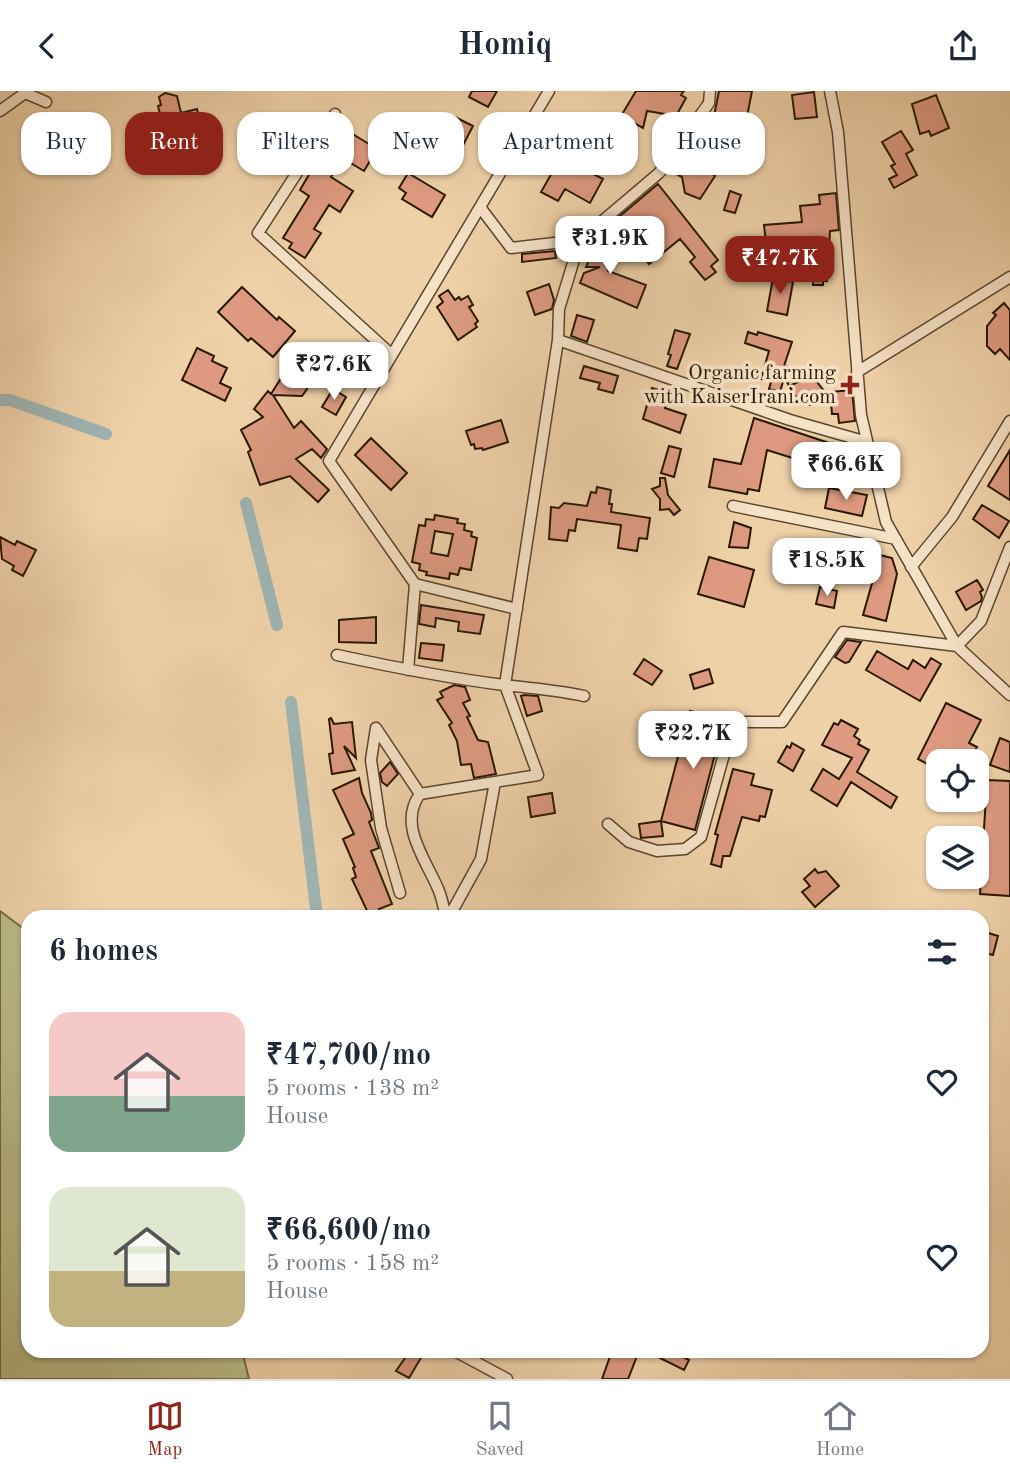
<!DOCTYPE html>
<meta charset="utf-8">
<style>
:root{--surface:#fff;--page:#f2f2f3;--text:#1f2937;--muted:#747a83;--line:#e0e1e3;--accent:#8f2418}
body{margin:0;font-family:"Old Standard TT",serif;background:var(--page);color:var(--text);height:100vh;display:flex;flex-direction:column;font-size:26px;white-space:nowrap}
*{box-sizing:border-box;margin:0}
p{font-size:23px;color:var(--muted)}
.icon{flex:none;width:38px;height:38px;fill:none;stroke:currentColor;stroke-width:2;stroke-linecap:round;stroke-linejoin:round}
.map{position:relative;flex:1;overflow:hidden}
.drawer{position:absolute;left:21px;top:819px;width:968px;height:448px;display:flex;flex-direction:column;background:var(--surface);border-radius:21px;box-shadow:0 2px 5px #0004}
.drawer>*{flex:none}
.guide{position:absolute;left:21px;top:21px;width:970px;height:63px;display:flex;gap:14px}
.fabs{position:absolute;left:926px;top:658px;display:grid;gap:14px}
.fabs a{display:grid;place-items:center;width:63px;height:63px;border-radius:14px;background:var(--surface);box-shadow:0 2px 5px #0004;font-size:35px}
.price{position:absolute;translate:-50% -60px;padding:0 16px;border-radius:14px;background:#fff;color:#222;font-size:23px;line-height:46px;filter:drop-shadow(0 2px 4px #0008)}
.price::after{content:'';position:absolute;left:50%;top:42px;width:21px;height:16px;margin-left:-10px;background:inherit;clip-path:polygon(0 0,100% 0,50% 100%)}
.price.selected{background:var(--accent);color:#fff}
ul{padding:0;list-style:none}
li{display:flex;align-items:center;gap:21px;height:175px;padding:0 28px}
li span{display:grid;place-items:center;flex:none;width:196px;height:140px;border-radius:21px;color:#555}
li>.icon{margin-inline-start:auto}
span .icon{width:84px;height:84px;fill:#fffc;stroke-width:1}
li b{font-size:30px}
h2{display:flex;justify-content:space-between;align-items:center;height:84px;padding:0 28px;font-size:30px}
.chip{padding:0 24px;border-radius:21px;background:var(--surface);box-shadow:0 2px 5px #0004;font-size:24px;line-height:63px}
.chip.selected{background:var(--accent);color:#fff}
header{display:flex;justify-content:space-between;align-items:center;height:91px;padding:0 28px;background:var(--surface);font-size:32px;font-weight:700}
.dock{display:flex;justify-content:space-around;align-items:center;height:98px;border-top:2px solid var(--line);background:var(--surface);font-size:19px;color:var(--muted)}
.dock a{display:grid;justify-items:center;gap:4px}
.dock .selected{color:var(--accent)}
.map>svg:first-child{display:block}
</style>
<header><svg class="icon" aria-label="back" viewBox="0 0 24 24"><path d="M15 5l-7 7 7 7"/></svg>Homiq<svg class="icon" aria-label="share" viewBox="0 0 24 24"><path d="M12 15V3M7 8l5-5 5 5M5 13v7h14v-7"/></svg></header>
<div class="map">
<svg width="1010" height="1288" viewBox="0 0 1010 1288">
<rect width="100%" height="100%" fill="#efd1a8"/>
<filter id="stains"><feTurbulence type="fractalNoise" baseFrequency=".00286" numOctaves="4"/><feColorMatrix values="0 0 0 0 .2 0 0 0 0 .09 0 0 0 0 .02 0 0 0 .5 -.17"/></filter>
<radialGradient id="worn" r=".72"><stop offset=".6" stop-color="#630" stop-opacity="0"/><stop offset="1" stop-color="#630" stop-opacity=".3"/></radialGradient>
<!-- green -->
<path fill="#babb87" stroke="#726a45" stroke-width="2" d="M0 820 28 841V1260H242L249 1288H0Z"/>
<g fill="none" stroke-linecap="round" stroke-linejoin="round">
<!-- canal -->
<path stroke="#9eb4b3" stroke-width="12" d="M0 309H10L106 343
M246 412 277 534
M291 611 317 826"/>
</g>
<!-- building -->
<path fill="#dd9a80" stroke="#2a1803" stroke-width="2" fill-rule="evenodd" d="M472 0H497L488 16 469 6Z
M636 0H684L681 4 686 7 676 25 647 20 643 37 621 25Z
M719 0H752L747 26 743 25 741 36H737L730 67 723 66 722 69 706 65Z
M814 1 817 26 795 28 792 4Z
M165 2 177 5 181 22 197 18 202 40 182 43 180 32 163 35 158 15 161 14 159 6Z
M936 4 949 37 931 45 929 40 920 43 912 13Z
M453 25 473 35 458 64 445 58 456 37 449 33Z
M338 34 377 58 364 80 342 67 331 86 353 100 340 121 329 114 314 138 321 142 305 167 289 157 292 152 283 147 309 105 300 99Z
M901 40 913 59 906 63 917 84 894 97 889 88 897 84 891 75 895 73 882 51Z
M686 68 708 79 715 85 700 108 685 102 682 86 678 84Z
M558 71 577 81 580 76 603 88 590 112 565 98 558 110 541 101Z
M408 82 445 104 432 126 402 108 406 102 399 97Z
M658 93 718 169 711 175 716 181 705 189 690 171 695 166 680 148 649 173 614 130Z
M730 100 741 104 735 122 724 119Z
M836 102 839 139 830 140 827 190H823V194H813V189H806L808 147 766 152 764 134 802 131 800 115 820 113 819 104Z
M600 142 611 146 607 156 616 159 608 180 646 194 637 217 580 192 584 182 600 176H586Z
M555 160 556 167 522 171V163Z
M773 187 793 191 787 224 767 220Z
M549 193 554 209 552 218 535 224 527 201Z
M242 196 277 229 279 226 295 240 273 266 251 247 248 250 218 221Z
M448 199 455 209 459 206 461 209 468 205 473 214 469 216 478 230 475 233 477 236 458 249 437 216 443 211 439 205Z
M1004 212 1010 219V269L1000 258 995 263 987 255V235L996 224 993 222Z
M577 224 594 229 587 251 571 245Z
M675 239 690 243 677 278 667 275 671 264 668 263Z
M748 241 757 244 758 241 792 251 784 275 793 277 788 293 784 287 780 301 769 298 771 291 761 288 769 260 745 252Z
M197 257 214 265 212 270 227 277 220 292 231 297 225 310 182 289Z
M584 275 618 285 613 302 598 298 600 292 580 287Z
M301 280 307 298 302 305 273 304 294 337 301 330 327 358 321 367 312 358 296 368 329 399 318 411 290 385 260 394 248 361 251 359 241 339 263 326 254 318 268 300 271 303 285 281Z
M807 287 817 291 828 305 811 314 800 312 789 295Z
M652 297 669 302 665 317 686 324 680 342 643 328Z
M333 298 346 306 336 324 322 316Z
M852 299 855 330 839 332 838 323H832L830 301Z
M754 327 862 363 855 387 801 374 802 370 767 359 759 400 748 398 747 403 709 396 714 368 741 373Z
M501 329 508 351 483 359 482 357 475 358 474 353 471 354 466 340Z
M371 347 407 382 391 399 355 364Z
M669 355 681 358 674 386 661 382Z
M1010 359V409L988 395Z
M660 387H665L668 404 680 419 674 424 669 418 660 419V408L652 398 660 395Z
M597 396 611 399 609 413H612L611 421 650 427 647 448 639 447 637 460 618 457 621 434 577 428 575 440 569 439 567 450 549 448 551 416 559 417 564 412 587 415 591 401 596 402Z
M829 397 867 404 862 425 825 417Z
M982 414 1009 430 999 447 973 428Z
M435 424 458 428 457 432 465 433 464 439 472 441 471 445 477 447 471 479 460 477 458 484 450 482 449 488 426 484 427 481 419 479 420 473 412 471 419 434 425 435 426 428 434 429ZM435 440 453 443 448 465 431 462Z
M734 431 751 437 748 457 729 456Z
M0 446 15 454 17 450 36 459 23 485 12 479 14 475 2 468Z
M789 451 807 457 803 472 784 467Z
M880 464 892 467 897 483 886 530 863 524Z
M709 466 754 479 744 516 698 503Z
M977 489 983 499 980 501 982 506 981 510 966 519 956 501Z
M820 496 837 500 834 517 816 513Z
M421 514 484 524 480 543 458 540 459 531 436 527 435 536 419 533Z
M376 526V552L339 551V529Z
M847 549 861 551 849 571 845 572 835 566Z
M421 552 444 554 442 570 419 567Z
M877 560 908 578 913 569 925 577 931 567 941 573 920 610 866 579Z
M644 568 662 580 652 594 634 583Z
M709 578 713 592 694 598 690 584Z
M454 594 465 596 470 609 463 612 470 625 467 626 478 649 488 651 496 683 474 687 471 673 461 674 457 650 449 634 452 632 437 609 443 606 440 601Z
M524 604 538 605 542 620 527 625 521 605Z
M946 612 981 629 969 652 977 656 969 670H938L935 677 918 668Z
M690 620 724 629 695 739 661 730Z
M331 627 334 633 352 631 356 667 344 655 355 679 332 683 329 663 333 662 329 628Z
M841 629 858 638 854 645 860 649 858 653 869 659 857 681 897 706 891 717 851 691 837 715 811 699 823 678 839 688 852 667 822 654 834 632 838 634Z
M1000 647 1010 651V681L990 674Z
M792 652 804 659 793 680 778 671 787 655 790 657Z
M390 671 398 683 387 695 382 691 380 682Z
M733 678 754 683 751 694 772 699 765 726 760 725 759 730 742 726 730 765H723L721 776 711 773 718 744 715 743Z
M359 687 362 702 371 722 372 729 369 731 379 757 371 760 392 813 379 818 383 826H370L352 788 356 786 353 777 355 776 343 748 354 743 333 699Z
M987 689 1010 690V805L980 803Z
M552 702 555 722 531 726 528 706Z
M661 730 663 745 641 747 639 733Z
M815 778 818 782 826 780 839 795 815 816 802 801 810 795 804 788Z
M982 840 998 845 993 864 982 861Z
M410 1260H425L409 1287 396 1280Z
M612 1260H639L628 1288H602Z
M646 1260H671L689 1269 684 1279Z"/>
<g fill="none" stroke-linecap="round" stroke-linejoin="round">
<!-- street casing -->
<g stroke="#5b462c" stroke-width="13">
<path id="street" d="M830 0 838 41 861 324 886 431 957 555 1010 604
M0 20 25 2 46 11
M335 23 258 142 392 264
M480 116 511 157 580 149
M558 249 790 329 867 351
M857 281 1010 186
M733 415 896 448
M911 476 952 426 1010 330
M415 493 517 518
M337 564C392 576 448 587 504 594 531 597 557 599 584 605
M408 579 415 493 329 370 549 0
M376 637 420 703 538 684 505 594 558 249 559 218 580 149 659 82 709 12 710 0
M376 637 371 669 381 737 400 802
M420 703C397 734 427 770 439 800 442 808 444 817 446 826
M608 733 629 751 657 760 685 758 701 746 733 631H782L843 541 957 555 981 530 1010 456
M449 826 481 768 495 691
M455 1260 507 1288"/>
</g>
<!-- street -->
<use href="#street" stroke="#f5e1c6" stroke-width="10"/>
</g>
<!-- markers -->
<path fill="#8f2418" stroke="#f5e1c6" stroke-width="2.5" d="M846.5 283.5h7v7h7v7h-7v7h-7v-7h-7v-7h7z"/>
<g text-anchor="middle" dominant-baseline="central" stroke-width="7" stroke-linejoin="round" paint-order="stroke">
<!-- poi labels -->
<g font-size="21" fill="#2a1803" stroke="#f5e1c6" text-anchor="end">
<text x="836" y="282">Organic farming<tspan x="836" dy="24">with KaiserIrani.com</tspan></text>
</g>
</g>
<rect width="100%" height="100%" filter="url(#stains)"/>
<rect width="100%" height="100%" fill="url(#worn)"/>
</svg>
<div class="fabs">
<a><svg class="icon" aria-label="locate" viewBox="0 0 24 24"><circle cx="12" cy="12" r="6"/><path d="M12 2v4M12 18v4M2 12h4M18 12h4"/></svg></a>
<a><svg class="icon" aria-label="layers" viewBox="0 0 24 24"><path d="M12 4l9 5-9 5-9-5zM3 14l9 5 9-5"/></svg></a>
</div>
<b class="price" style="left:610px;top:185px">₹31.9K</b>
<b class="price selected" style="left:780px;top:205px">₹47.7K</b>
<b class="price" style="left:334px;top:311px">₹27.6K</b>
<b class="price" style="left:846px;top:411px">₹66.6K</b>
<b class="price" style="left:827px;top:507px">₹18.5K</b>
<b class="price" style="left:693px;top:680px">₹22.7K</b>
<div class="guide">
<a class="chip">Buy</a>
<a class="chip selected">Rent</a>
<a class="chip">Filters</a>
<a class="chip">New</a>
<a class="chip">Apartment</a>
<a class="chip">House</a>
</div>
<section class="drawer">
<h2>6 homes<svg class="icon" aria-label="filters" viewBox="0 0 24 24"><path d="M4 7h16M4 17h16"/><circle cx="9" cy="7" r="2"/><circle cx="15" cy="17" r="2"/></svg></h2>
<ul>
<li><span style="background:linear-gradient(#f6c9c9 60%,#7fa58c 0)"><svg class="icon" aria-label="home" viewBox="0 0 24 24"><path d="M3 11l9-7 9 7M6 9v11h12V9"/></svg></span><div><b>₹47,700/mo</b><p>5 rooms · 138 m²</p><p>House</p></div><svg class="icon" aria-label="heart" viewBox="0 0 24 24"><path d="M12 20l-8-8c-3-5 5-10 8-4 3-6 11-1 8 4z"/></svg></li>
<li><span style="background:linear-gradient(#dfe7d0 60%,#c2b280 0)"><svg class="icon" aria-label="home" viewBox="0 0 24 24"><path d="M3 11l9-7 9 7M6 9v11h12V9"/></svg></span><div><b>₹66,600/mo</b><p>5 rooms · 158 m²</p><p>House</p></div><svg class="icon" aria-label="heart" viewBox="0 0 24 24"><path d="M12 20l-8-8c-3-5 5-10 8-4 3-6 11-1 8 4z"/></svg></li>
</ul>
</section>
</div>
<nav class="dock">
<a class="selected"><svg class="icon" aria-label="map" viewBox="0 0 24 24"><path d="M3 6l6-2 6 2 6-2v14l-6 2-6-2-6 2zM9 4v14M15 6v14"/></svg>Map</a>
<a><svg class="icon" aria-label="saved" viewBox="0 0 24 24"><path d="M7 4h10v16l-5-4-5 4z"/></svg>Saved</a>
<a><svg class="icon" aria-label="home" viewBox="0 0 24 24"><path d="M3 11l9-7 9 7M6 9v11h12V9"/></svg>Home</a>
</nav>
